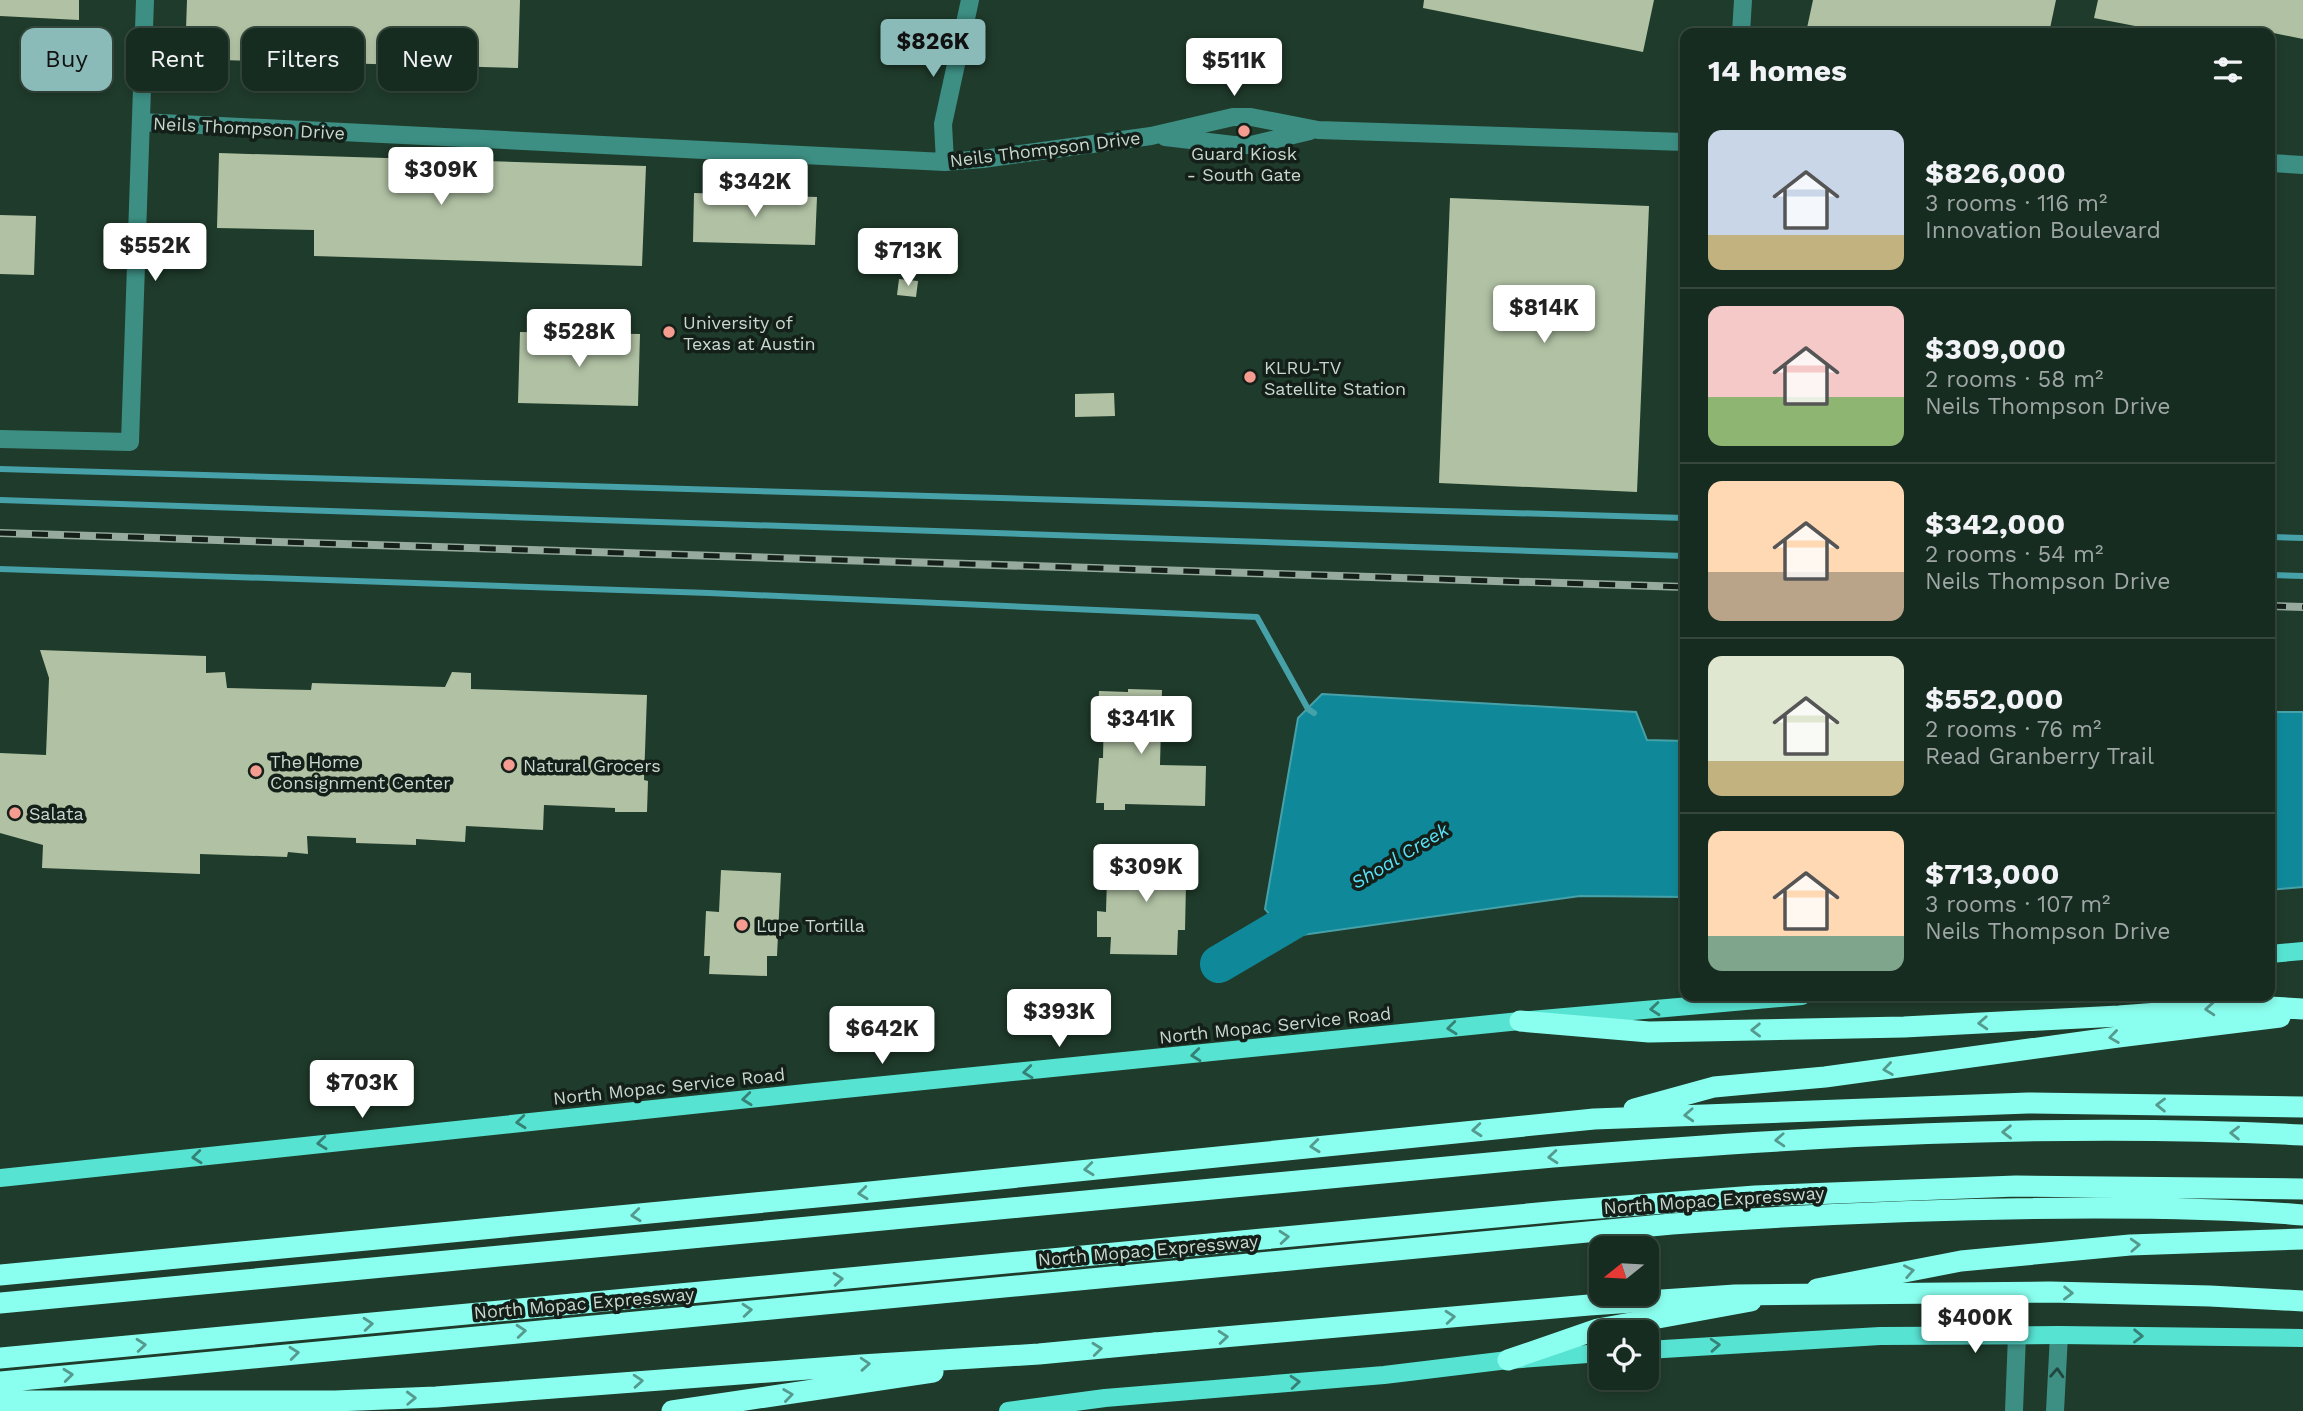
<!DOCTYPE html>
<meta charset="utf-8">
<style>
:root{--surface:#172c20;--page:#203429;--text:#f1f3f6;--muted:#9ea7a5;--line:#36483e;--accent:#8bbbb9}
body{margin:0;font-family:"Work Sans",sans-serif;background:var(--page);color:var(--text);height:100vh;display:flex;flex-direction:column;font-size:26px;white-space:nowrap}
*{box-sizing:border-box;margin:0}
p{font-size:23px;color:var(--muted)}
.icon{flex:none;width:38px;height:38px;fill:none;stroke:currentColor;stroke-width:2;stroke-linecap:round;stroke-linejoin:round}
.map{position:relative;flex:1;overflow:hidden}
.side{position:absolute;left:1680px;top:28px;width:595px;height:973px;display:flex;flex-direction:column;background:var(--surface);border-radius:14px;box-shadow:0 4px 10px #0003,0 0 0 2px var(--line)}
.side>*{flex:none}
.top-card{position:absolute;left:21px;top:28px;width:665px;height:63px;display:flex;gap:14px}
.needle{width:46px;rotate:252deg}
.controls{position:absolute;left:1589px;top:1236px;display:grid;gap:14px}
.controls a{display:grid;place-items:center;width:70px;height:70px;border-radius:14px;background:var(--surface);box-shadow:0 4px 10px #0003,0 0 0 2px var(--line);font-size:35px}
.price{position:absolute;translate:-50% -60px;padding:0 16px;border-radius:7px;background:#fff;color:#222;font-size:23px;line-height:46px;filter:drop-shadow(0 2px 4px #0008)}
.price::after{content:'';position:absolute;left:50%;top:42px;width:21px;height:16px;margin-left:-10px;background:inherit;clip-path:polygon(0 0,100% 0,50% 100%)}
.price.active{background:var(--accent);color:#111}
ul{padding:0;list-style:none}
li{display:flex;align-items:center;gap:21px;height:175px;padding:0 28px}
li+li{border-top:2px solid var(--line)}
li span{display:grid;place-items:center;flex:none;width:196px;height:140px;border-radius:14px;color:#555}
li>.icon{margin-inline-start:auto}
span .icon{width:84px;height:84px;fill:#fffc;stroke-width:1}
li b{font-size:30px}
h2{display:flex;justify-content:space-between;align-items:center;height:84px;padding:0 28px;font-size:30px}
.tag{padding:0 24px;border-radius:14px;background:var(--surface);box-shadow:0 4px 10px #0003,0 0 0 2px var(--line);font-size:24px;line-height:63px}
.tag.active{background:var(--accent);color:#111}
.map>svg:first-child{display:block}
</style>
<div class="map">
<svg width="2303" height="1411" viewBox="0 0 2303 1411">
<rect width="100%" height="100%" fill="#1f3b2b"/>
<!-- water -->
<path fill="#0f8999" stroke="#46a1a9" stroke-width="2" d="M1322 694 1636 712 1647 740 1685 741V897L1580 896 1288 937 1265 909 1298 718Z
M2270 712H2303V887L2270 890Z"/>
<g fill="none" stroke-linecap="round" stroke-linejoin="round">
<!-- stream -->
<path stroke="#46a1a9" stroke-width="6" d="M0 469 1685 518
M0 500 1685 556
M2270 537 2303 538
M0 569 709 593 1257 617 1308 709 1314 713
M2270 575 2303 576"/>
<!-- river -->
<path stroke="#0f8999" stroke-width="38" d="M1219 964 1326 901"/>
</g>
<!-- building -->
<path fill="#b1c2a4" d="M0 0H79V20L0 16Z
M187 0H520L518 68 185 59Z
M1424 0H1654L1643 52 1423 8Z
M1813 0H2056L2049 33H1830L1807 28Z
M2098 0H2303V39L2239 26 2238 33H2171L2094 18Z
M219 153 646 166 642 266 314 256V230L217 228Z
M694 193 817 197 815 245 693 242Z
M1450 198 1649 206 1637 492 1439 483Z
M0 215 36 216 34 275 0 274Z
M899 279 918 281 916 297 897 295Z
M520 332 640 334 638 406 518 403Z
M1114 393 1115 416 1075 417V394Z
M40 650 206 656V673L225 672 227 688 311 690 312 683 445 687 452 672 471 673V689L647 695 644 780 648 781 647 812H615V808L544 805 543 830 466 826 465 842 416 839V845L356 843V838L307 836 308 854 288 852 287 857 200 854V874L42 868 43 845 0 833V753L46 755 49 678Z
M1128 689 1162 690 1160 765 1206 766 1205 806 1125 804V810H1104V803H1096L1099 758H1103L1104 709H1098L1099 691 1128 692Z
M1140 852 1184 854V859H1193L1192 883H1186L1185 930H1178L1177 955 1110 954 1111 937H1097V911L1106 912 1107 877H1111V857L1140 858Z
M721 870 781 873 777 956H767V976L709 974 710 956H704L706 911 719 912Z"/>
<g fill="none" stroke-linecap="round" stroke-linejoin="round">
<!-- minor -->
<path stroke="#3d8f84" stroke-width="18" d="M1741 33 1743 0
M141 122 945 162 983 159 1151 136 1233 117H1251L1318 130 1685 142
M1165 137 1234 145H1251L1310 131
M945 162 943 124 970 0
M2270 163 2303 165
M0 439 130 442 145 0
M2014 1411 2017 1335
M2055 1411 2059 1335"/>
<!-- major -->
<path stroke="#57e3d2" stroke-width="18" d="M2270 954 2303 951
M0 1178 815 1092 1520 1021 1802 996
M1647 1350 1880 1336 2059 1335 2303 1338
M1008 1411 1105 1398 1384 1375 1508 1360 1601 1353"/>
<!-- highway -->
<path stroke="#8bffef" stroke-width="21" d="M1520 1021 1649 1032 1904 1027 2119 1016 2252 1006 2303 1009
M1634 1109 1714 1087 1825 1077 2118 1037 2280 1017
M0 1275 870 1192 1594 1119 2028 1103 2303 1107
M1817 1289 1961 1261 2130 1245 2303 1239
M0 1303 1553 1157C1802 1137 2053 1122 2303 1135
M0 1358 1560 1211 1755 1196 2016 1186 2303 1189
M1508 1360 1598 1329 1751 1301
M0 1382 1672 1224C1814 1214 1955 1208 2096 1208 2165 1208 2234 1209 2303 1215
M0 1401H335L436 1397 861 1365 1039 1354 1155 1343
M672 1411 933 1372"/>
<!-- rail casing -->
<g stroke="#96aa9e" stroke-width="8">
<path id="rail" d="M0 533 1685 587
M2270 606 2303 607"/>
</g>
<!-- rail -->
<use href="#rail" stroke="#131f18" stroke-width="5" stroke-dasharray="16" stroke-linecap="butt"/>
<!-- highway-bridge -->
<path stroke="#8bffef" stroke-width="21" d="M1155 1343 1589 1305 1735 1295 2050 1292 2210 1296 2303 1301"/>
</g>
<!-- one-way arrows -->
<defs><path id="oneway-chevron" d="M-2-3.5L2.5 0L-2 3.5" fill="none" stroke-width="1.6" stroke-linecap="round" stroke-linejoin="round" transform="scale(1.75)"/></defs>
<g stroke="#358175">
<use href="#oneway-chevron" transform="translate(1655 1009) rotate(175)"/>
<use href="#oneway-chevron" transform="translate(1452 1028) rotate(174)"/>
<use href="#oneway-chevron" transform="translate(1196 1055) rotate(174)"/>
<use href="#oneway-chevron" transform="translate(1028 1072) rotate(174)"/>
<use href="#oneway-chevron" transform="translate(747 1099) rotate(174)"/>
<use href="#oneway-chevron" transform="translate(521 1122) rotate(174)"/>
<use href="#oneway-chevron" transform="translate(322 1143) rotate(174)"/>
<use href="#oneway-chevron" transform="translate(197 1157) rotate(174)"/>
<use href="#oneway-chevron" transform="translate(2138 1336) rotate(1)"/>
<use href="#oneway-chevron" transform="translate(1715 1345) rotate(-4)"/>
<use href="#oneway-chevron" transform="translate(1295 1382) rotate(-5)"/>
</g>
<g stroke="#559a8e">
<use href="#oneway-chevron" transform="translate(2210 1009) rotate(176)"/>
<use href="#oneway-chevron" transform="translate(1983 1023) rotate(177)"/>
<use href="#oneway-chevron" transform="translate(1756 1030) rotate(179)"/>
<use href="#oneway-chevron" transform="translate(2114 1037) rotate(172)"/>
<use href="#oneway-chevron" transform="translate(1888 1069) rotate(172)"/>
<use href="#oneway-chevron" transform="translate(2161 1105) rotate(-179)"/>
<use href="#oneway-chevron" transform="translate(1689 1115) rotate(177)"/>
<use href="#oneway-chevron" transform="translate(1477 1130) rotate(175)"/>
<use href="#oneway-chevron" transform="translate(2007 1132) rotate(179)"/>
<use href="#oneway-chevron" transform="translate(2235 1133) rotate(-179)"/>
<use href="#oneway-chevron" transform="translate(1780 1140) rotate(177)"/>
<use href="#oneway-chevron" transform="translate(1315 1146) rotate(174)"/>
<use href="#oneway-chevron" transform="translate(1553 1157) rotate(175)"/>
<use href="#oneway-chevron" transform="translate(1089 1169) rotate(174)"/>
<use href="#oneway-chevron" transform="translate(863 1193) rotate(174)"/>
<use href="#oneway-chevron" transform="translate(636 1215) rotate(174)"/>
<use href="#oneway-chevron" transform="translate(1284 1237) rotate(-5)"/>
<use href="#oneway-chevron" transform="translate(2135 1245) rotate(-3)"/>
<use href="#oneway-chevron" transform="translate(1909 1271) rotate(-11)"/>
<use href="#oneway-chevron" transform="translate(838 1279) rotate(-5)"/>
<use href="#oneway-chevron" transform="translate(2068 1293) rotate(1)"/>
<use href="#oneway-chevron" transform="translate(747 1310) rotate(-5)"/>
<use href="#oneway-chevron" transform="translate(1450 1317) rotate(-5)"/>
<use href="#oneway-chevron" transform="translate(368 1324) rotate(-5)"/>
<use href="#oneway-chevron" transform="translate(521 1331) rotate(-5)"/>
<use href="#oneway-chevron" transform="translate(1223 1337) rotate(-5)"/>
<use href="#oneway-chevron" transform="translate(141 1345) rotate(-5)"/>
<use href="#oneway-chevron" transform="translate(1097 1349) rotate(-6)"/>
<use href="#oneway-chevron" transform="translate(294 1353) rotate(-6)"/>
<use href="#oneway-chevron" transform="translate(865 1364) rotate(-4)"/>
<use href="#oneway-chevron" transform="translate(68 1375) rotate(-6)"/>
<use href="#oneway-chevron" transform="translate(638 1381) rotate(-4)"/>
<use href="#oneway-chevron" transform="translate(788 1395) rotate(-8)"/>
<use href="#oneway-chevron" transform="translate(411 1398) rotate(-2)"/>
</g>
<use stroke="#22463e" href="#oneway-chevron" transform="translate(2057 1373) rotate(-87)"/>
<!-- markers -->
<g fill="#f59c91" stroke="#131f18" stroke-width="2.5">
<circle cx="1244" cy="131" r="7"/>
<circle cx="669" cy="332" r="7"/>
<circle cx="1250" cy="377" r="7"/>
<circle cx="509" cy="765" r="7"/>
<circle cx="256" cy="771" r="7"/>
<circle cx="15" cy="813" r="7"/>
<circle cx="742" cy="925" r="7"/>
</g>
<g text-anchor="middle" dominant-baseline="central" stroke-width="7" stroke-linejoin="round" paint-order="stroke">
<!-- street labels -->
<g font-size="18" fill="#c8d8ce" stroke="#131f18">
<text transform="translate(249 128) rotate(3)">Neils Thompson Drive</text>
<text transform="translate(1045 149) rotate(-7)">Neils Thompson Drive</text>
<text transform="translate(1275 1025) rotate(-6)">North Mopac Service Road</text>
<text transform="translate(669 1086) rotate(-6)">North Mopac Service Road</text>
<text transform="translate(1714 1200) rotate(-4)">North Mopac Expressway</text>
<text transform="translate(1148 1250) rotate(-5)">North Mopac Expressway</text>
<text transform="translate(584 1303) rotate(-5)">North Mopac Expressway</text>
</g>
<!-- poi labels -->
<g font-size="18" fill="#c8d8ce" stroke="#131f18" text-anchor="start">
<text x="1244" y="153" text-anchor="middle">Guard Kiosk<tspan x="1244" dy="21">- South Gate</tspan></text>
<text x="683" y="322">University of<tspan x="683" dy="21">Texas at Austin</tspan></text>
<text x="1264" y="367">KLRU-TV<tspan x="1264" dy="21">Satellite Station</tspan></text>
<text x="270" y="761">The Home<tspan x="270" dy="21">Consignment Center</tspan></text>
<text x="523" y="765">Natural Grocers</text>
<text x="29" y="813">Salata</text>
<text x="756" y="925">Lupe Tortilla</text>
</g>
<!-- water labels -->
<g font-size="19" font-style="italic" fill="#59e3f9" stroke="#131f18">
<text transform="translate(1400 856) rotate(-31)">Shoal Creek</text>
</g>
</g>
</svg>
<div class="controls">
<a><svg class="needle" viewBox="-14 -14 28 28"><path d="M0-13l5 13h-10z" fill="#e53935"/><path d="M0 13l5-13h-10z" fill="#9ea7a5"/></svg></a>
<a><svg class="icon" aria-label="locate" viewBox="0 0 24 24"><circle cx="12" cy="12" r="6"/><path d="M12 2v4M12 18v4M2 12h4M18 12h4"/></svg></a>
</div>
<b class="price active" style="left:933px;top:79px">$826K</b>
<b class="price" style="left:1234px;top:98px">$511K</b>
<b class="price" style="left:441px;top:207px">$309K</b>
<b class="price" style="left:755px;top:219px">$342K</b>
<b class="price" style="left:155px;top:283px">$552K</b>
<b class="price" style="left:908px;top:288px">$713K</b>
<b class="price" style="left:1544px;top:345px">$814K</b>
<b class="price" style="left:579px;top:369px">$528K</b>
<b class="price" style="left:1141px;top:756px">$341K</b>
<b class="price" style="left:1146px;top:904px">$309K</b>
<b class="price" style="left:1059px;top:1049px">$393K</b>
<b class="price" style="left:882px;top:1066px">$642K</b>
<b class="price" style="left:362px;top:1120px">$703K</b>
<b class="price" style="left:1975px;top:1355px">$400K</b>
<div class="top-card">
<a class="tag active">Buy</a>
<a class="tag">Rent</a>
<a class="tag">Filters</a>
<a class="tag">New</a>
</div>
<section class="side">
<h2>14 homes<svg class="icon" aria-label="filters" viewBox="0 0 24 24"><path d="M4 7h16M4 17h16"/><circle cx="9" cy="7" r="2"/><circle cx="15" cy="17" r="2"/></svg></h2>
<ul>
<li><span style="background:linear-gradient(#c9d6e8 75%,#c2b280 0)"><svg class="icon" aria-label="home" viewBox="0 0 24 24"><path d="M3 11l9-7 9 7M6 9v11h12V9"/></svg></span><div><b>$826,000</b><p>3 rooms · 116 m²</p><p>Innovation Boulevard</p></div></li>
<li><span style="background:linear-gradient(#f6c9c9 65%,#8fb573 0)"><svg class="icon" aria-label="home" viewBox="0 0 24 24"><path d="M3 11l9-7 9 7M6 9v11h12V9"/></svg></span><div><b>$309,000</b><p>2 rooms · 58 m²</p><p>Neils Thompson Drive</p></div></li>
<li><span style="background:linear-gradient(#ffd9b3 65%,#b9a48a 0)"><svg class="icon" aria-label="home" viewBox="0 0 24 24"><path d="M3 11l9-7 9 7M6 9v11h12V9"/></svg></span><div><b>$342,000</b><p>2 rooms · 54 m²</p><p>Neils Thompson Drive</p></div></li>
<li><span style="background:linear-gradient(#dfe7d0 75%,#c2b280 0)"><svg class="icon" aria-label="home" viewBox="0 0 24 24"><path d="M3 11l9-7 9 7M6 9v11h12V9"/></svg></span><div><b>$552,000</b><p>2 rooms · 76 m²</p><p>Read Granberry Trail</p></div></li>
<li><span style="background:linear-gradient(#ffd9b3 75%,#7fa58c 0)"><svg class="icon" aria-label="home" viewBox="0 0 24 24"><path d="M3 11l9-7 9 7M6 9v11h12V9"/></svg></span><div><b>$713,000</b><p>3 rooms · 107 m²</p><p>Neils Thompson Drive</p></div></li>
</ul>
</section>
</div>
